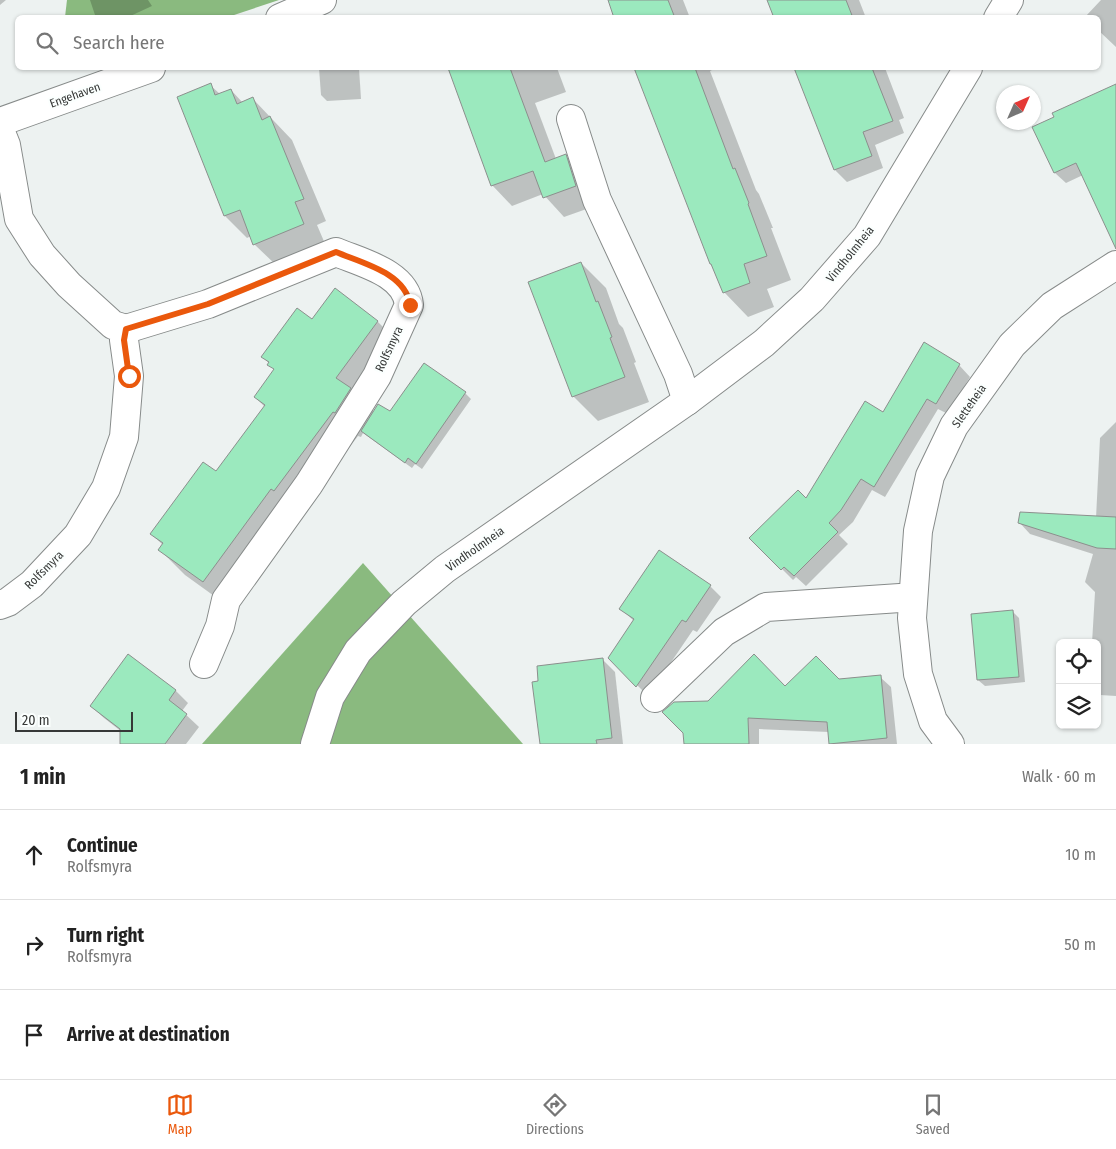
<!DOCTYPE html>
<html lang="en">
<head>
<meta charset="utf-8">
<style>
	:root { --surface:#fff; --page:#f2f2f2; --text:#222; --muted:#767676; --line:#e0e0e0; --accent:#ea580c }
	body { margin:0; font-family:"Fira Sans Condensed",sans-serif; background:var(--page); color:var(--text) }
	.controls { position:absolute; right:15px; bottom:15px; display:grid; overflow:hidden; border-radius:8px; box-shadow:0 1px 4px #0004 }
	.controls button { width:45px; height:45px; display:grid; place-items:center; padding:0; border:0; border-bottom:1px solid var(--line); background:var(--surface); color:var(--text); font:25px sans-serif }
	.compass { position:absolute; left:996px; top:85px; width:45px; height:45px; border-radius:50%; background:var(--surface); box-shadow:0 1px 4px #0004; rotate:45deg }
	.scale { position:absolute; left:15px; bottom:12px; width:118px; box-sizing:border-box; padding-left:5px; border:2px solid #363837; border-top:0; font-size:14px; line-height:18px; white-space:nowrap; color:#363837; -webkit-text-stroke:4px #fbfffe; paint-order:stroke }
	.stop { position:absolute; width:15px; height:15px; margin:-11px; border:4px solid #ea580c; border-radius:50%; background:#fff }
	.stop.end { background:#ea580c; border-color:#fff; box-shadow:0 1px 5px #0008 }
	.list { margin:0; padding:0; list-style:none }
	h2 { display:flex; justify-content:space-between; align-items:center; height:65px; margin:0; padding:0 20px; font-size:21px }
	h2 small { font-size:16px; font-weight:400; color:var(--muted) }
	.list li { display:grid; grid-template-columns:32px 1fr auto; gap:15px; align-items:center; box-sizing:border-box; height:90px; padding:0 20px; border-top:1px solid var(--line) }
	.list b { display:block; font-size:19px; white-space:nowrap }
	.list p { margin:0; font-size:16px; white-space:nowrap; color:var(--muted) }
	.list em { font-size:16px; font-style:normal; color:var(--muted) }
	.icon { flex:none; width:28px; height:28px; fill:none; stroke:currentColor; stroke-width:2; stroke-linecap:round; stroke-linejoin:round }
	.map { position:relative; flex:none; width:1116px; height:744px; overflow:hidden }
	.search { position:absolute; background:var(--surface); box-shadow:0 1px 4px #0004; left:15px; right:15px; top:15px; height:55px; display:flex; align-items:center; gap:12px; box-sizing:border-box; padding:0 18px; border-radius:8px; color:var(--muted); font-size:19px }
	.sheet { height:335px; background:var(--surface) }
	nav { display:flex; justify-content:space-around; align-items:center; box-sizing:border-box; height:70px; border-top:1px solid var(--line); background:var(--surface); font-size:14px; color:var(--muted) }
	nav a { display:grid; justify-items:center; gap:2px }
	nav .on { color:var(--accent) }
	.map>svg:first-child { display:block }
	.forest { fill:#8aba7f }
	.shadow { fill:#0003 }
	.building { fill:#9be9be; stroke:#8c8f8d }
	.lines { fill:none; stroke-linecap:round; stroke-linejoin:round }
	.minor-casing { stroke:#878b8a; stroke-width:30 }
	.tertiary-casing { stroke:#878b8a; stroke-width:30 }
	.minor { stroke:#fff; stroke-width:28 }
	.tertiary { stroke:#fff; stroke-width:28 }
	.route { stroke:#ea580c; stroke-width:6 }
	.labels { text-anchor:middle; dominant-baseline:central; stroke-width:4.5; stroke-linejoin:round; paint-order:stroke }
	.street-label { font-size:12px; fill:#363837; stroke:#fbfffe }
</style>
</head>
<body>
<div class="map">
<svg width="1116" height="744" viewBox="0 0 1116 744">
	<rect width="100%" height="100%" fill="#edf2f1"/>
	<g class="forest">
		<polygon points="67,0 279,0 228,17 65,17"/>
		<polygon points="363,563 523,744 202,744"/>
	</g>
	<g class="shadow">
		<polygon points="0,0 6,0 0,5"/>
		<polygon points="90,0 148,0 152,6 126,18 96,18"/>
		<polygon points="609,0 683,0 690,18 616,18"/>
		<polygon points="769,0 859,0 866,18 776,18"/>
		<polygon points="1101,0 1116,0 1116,47 1098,30 1098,18 1085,17"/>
		<polygon points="319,68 359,68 361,99 327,101 321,95"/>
		<polygon points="463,68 557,68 566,92 535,103 556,159 565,155 586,176 595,206 564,217 543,194 512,206 492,185 451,72"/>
		<polygon points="635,68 711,68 712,70 710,71 756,190 759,194 773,228 771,228 791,280 767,289 774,307 748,317 724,292 711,264"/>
		<polygon points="795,68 885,68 904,118 899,120 904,133 875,145 883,168 847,182 835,170"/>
		<polygon points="210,85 220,94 231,90 243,103 253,99 292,140 326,221 317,225 326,246 277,266 254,244 251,236 247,238 225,216"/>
		<polygon points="1116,99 1116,229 1083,175 1066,183 1055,173"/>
		<polygon points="581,263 606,288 619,324 623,328 636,362 634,363 649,402 598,421 573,396"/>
		<polygon points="335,290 378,322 403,347 362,400 374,412 391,413 465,393 471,399 422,469 415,464 412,468 363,433 361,437 358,436 228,606 185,575 160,550 163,545 151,534 217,473 265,407 255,397 275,370 263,357 312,321"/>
		<polygon points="959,365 970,377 948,414 938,409 885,497 872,490 853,522 839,535 848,544 806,586 796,577 793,580 751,538 806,500 883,413"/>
		<polygon points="1116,422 1116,696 1100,695 1097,693 1097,643 1092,643 1095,592 1085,582 1093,554 1030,534 1019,522 1096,518 1100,438"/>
		<polygon points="710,586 721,597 697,632 693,630 648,696 610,658 634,621 621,609"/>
		<polygon points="1012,611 1019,618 1025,682 985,686 978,680"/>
		<polygon points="602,659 615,672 623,744 541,744"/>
		<polygon points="880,677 891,687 897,744 830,744 829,732 759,729 759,744 685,744 709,702 785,688"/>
		<polygon points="175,690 188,703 182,711 199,727 186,744 122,744 122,732 104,718 91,706"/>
	</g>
	<g class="building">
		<polygon points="608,0 668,0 675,18 614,18"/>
		<polygon points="767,0 846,0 853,18 774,18"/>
		<polygon points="448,68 510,68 545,162 566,154 576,186 543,198 533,171 491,186"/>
		<polygon points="634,68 695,68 733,169 735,168 749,203 748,204 767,256 744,264 750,283 723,293 711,264 710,264"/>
		<polygon points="794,68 872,68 893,121 863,132 872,156 834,170"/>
		<polygon points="211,83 215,95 231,89 237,104 253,97 262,120 270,116 304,199 295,202 304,224 253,245 240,210 224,216 177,97"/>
		<polygon points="1116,84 1116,249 1076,163 1054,173 1032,127 1054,117 1052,113"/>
		<polygon points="581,262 596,302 598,301 612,337 610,338 625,377 572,397 528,282"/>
		<polygon points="335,288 378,321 336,378 351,388 335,413 333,412 274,491 271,489 203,582 158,550 163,543 150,534 203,462 216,471 265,405 254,397 274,369 267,365 269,362 261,357 297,308 312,319"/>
		<polygon points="924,342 960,364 936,404 927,399 874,487 861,479 841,510 829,523 838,532 794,576 784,567 781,570 749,538 798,490 806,498 865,401 883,412"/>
		<polygon points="424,363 466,392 416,464 408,458 405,463 361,431 378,404 390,411"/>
		<polygon points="1020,512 1116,517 1116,549 1097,548 1018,523"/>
		<polygon points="659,550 711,585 686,622 682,620 636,687 608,658 634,619 619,609"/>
		<polygon points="1013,610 1019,677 977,680 971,614"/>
		<polygon points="128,654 176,690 169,700 187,714 165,744 120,744 120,729 90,706"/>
		<polygon points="754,654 785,686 816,656 839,679 881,675 887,738 829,744 827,722 748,718 749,744 684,744 683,733 662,712 674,702 708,701"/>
		<polygon points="603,658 612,738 596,740 597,744 540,744 532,682 538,681 537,666"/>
	</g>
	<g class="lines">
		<defs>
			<g id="minor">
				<polyline points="998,18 1009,0"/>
				<polyline points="571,119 597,200 678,374 687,401"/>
				<polyline points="0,130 6,145 19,219 42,255 69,285 113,325 126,329 124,340 129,376 124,437 106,488 78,535 32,584 8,602 0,605"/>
				<path d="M126 329 208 304 336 252C362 263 406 273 409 305L377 376 309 484 226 600 220 626 204 664"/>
				<polyline points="655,698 724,632 766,607 900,598 913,600"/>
				<polyline points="315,744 330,697 358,651 404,603 445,569 687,401 764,343 812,299 867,236 968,68"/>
				<polyline points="950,744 933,721 918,674 912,618 918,531 930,476 954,426 1012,345 1052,306 1116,265"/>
			</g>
			<g id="tertiary">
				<polyline points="280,18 322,0"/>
				<polyline points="0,122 151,68"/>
			</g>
		</defs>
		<use href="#minor" class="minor-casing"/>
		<use href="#tertiary" class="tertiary-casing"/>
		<use href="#minor" class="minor"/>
		<use href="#tertiary" class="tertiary"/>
	</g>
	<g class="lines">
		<path class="route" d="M129 376 124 340 126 329 208 304 336 252C362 263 406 273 410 305"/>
	</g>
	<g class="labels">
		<g class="street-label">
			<text transform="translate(75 95) rotate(-20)">Engehaven</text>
			<text transform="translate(850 254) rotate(-51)">Vindholmheia</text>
			<text transform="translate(389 349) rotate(-65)">Rolfsmyra</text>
			<text transform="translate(969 406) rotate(-55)">Sletteheia</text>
			<text transform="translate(475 549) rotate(-35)">Vindholmheia</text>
			<text transform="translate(44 570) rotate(-45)">Rolfsmyra</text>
		</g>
	</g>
</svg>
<div class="controls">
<button><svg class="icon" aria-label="locate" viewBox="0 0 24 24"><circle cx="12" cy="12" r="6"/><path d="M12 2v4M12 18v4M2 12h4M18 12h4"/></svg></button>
<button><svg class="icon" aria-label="layers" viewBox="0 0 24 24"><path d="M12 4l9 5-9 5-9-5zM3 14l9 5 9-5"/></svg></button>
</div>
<svg class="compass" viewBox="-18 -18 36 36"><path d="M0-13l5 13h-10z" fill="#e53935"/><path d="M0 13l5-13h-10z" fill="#767676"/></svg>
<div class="scale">20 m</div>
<div class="stop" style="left:129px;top:376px"></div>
<div class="stop end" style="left:410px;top:305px"></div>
<div class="search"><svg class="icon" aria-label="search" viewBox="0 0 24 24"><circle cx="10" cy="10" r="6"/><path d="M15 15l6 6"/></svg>Search here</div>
</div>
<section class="sheet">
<h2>1 min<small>Walk · 60 m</small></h2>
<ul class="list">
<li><svg class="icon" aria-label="ahead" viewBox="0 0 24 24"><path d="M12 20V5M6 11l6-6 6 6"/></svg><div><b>Continue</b><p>Rolfsmyra</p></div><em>10 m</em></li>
<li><svg class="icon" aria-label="right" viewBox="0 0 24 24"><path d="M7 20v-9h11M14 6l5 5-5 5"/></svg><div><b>Turn right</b><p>Rolfsmyra</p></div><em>50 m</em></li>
<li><svg class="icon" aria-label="arrive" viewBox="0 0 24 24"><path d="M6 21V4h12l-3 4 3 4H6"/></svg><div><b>Arrive at destination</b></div></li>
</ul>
</section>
<nav>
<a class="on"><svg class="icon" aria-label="map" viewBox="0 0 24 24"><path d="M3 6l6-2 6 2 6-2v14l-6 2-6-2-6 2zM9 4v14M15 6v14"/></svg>Map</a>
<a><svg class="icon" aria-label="directions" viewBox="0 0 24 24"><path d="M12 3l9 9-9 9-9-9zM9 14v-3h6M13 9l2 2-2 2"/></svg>Directions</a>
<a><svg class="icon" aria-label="saved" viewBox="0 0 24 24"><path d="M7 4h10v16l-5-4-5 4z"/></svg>Saved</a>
</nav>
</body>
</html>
